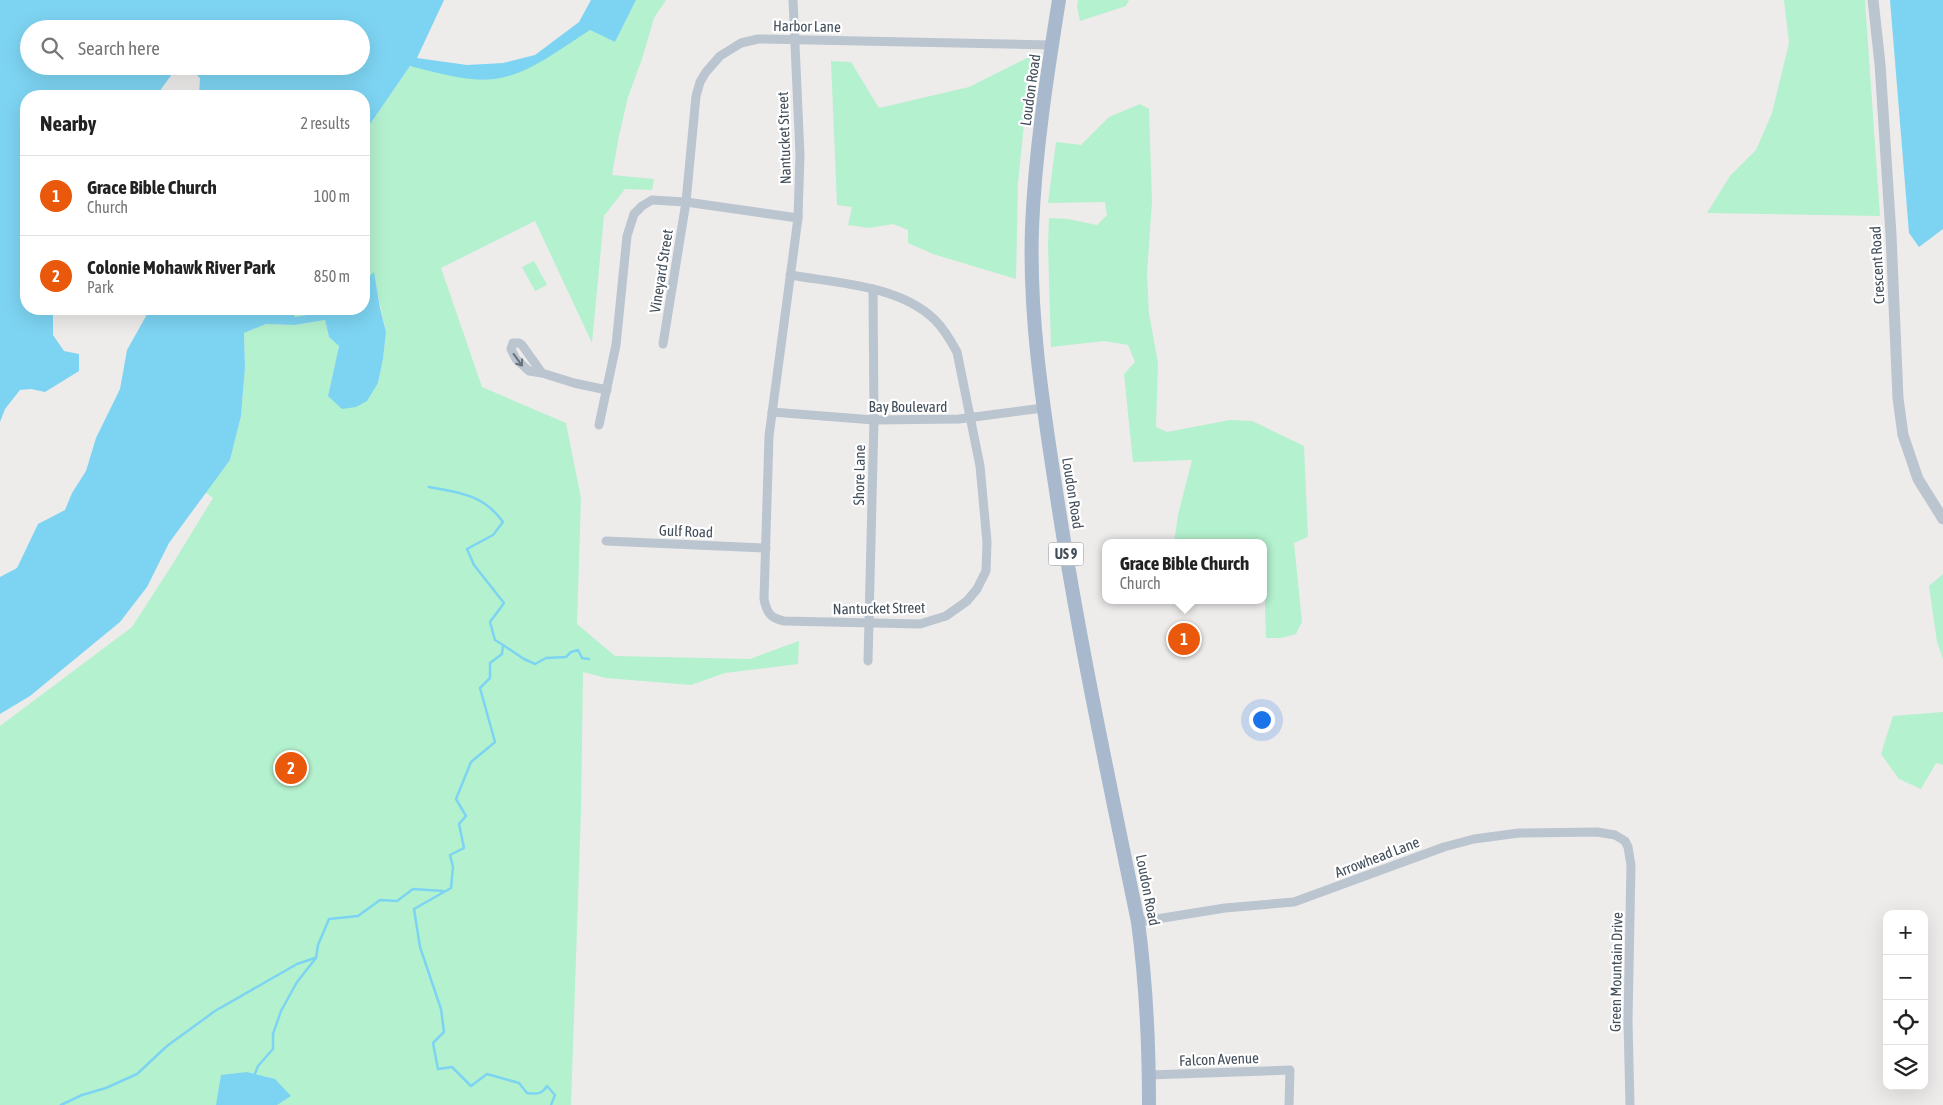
<!DOCTYPE html>
<html lang="en">
<head>
<meta charset="utf-8">
<style>
	:root { --surface:#fff; --page:#f6f6f6; --text:#222; --muted:#767676; --line:#e0e0e0; --accent:#ea580c }
	body { margin:0; font-family:"Asap Condensed",sans-serif; background:var(--page); color:var(--text) }
	.controls { position:absolute; right:15px; bottom:15px; display:grid; overflow:hidden; border-radius:10px; box-shadow:0 5px 20px #0002 }
	.controls button { width:45px; height:45px; display:grid; place-items:center; padding:0; border:0; border-bottom:1px solid var(--line); background:var(--surface); color:var(--text); font:25px sans-serif }
	.you { position:absolute; left:1261px; top:719px; width:18px; height:18px; margin:-12px; border:4px solid #fff; border-radius:50%; background:#1a73e8; box-shadow:0 0 0 8px #1a73e833 }
	.badge { display:grid; place-items:center; width:32px; height:32px; border-radius:50%; background:var(--accent); color:#fff; font-size:16px; font-weight:700 }
	.pin { position:absolute; translate:-50% -50%; border:2px solid #fff; box-shadow:0 1px 5px #0006 }
	.popup { position:absolute; left:1102px; top:539px; width:165px; height:65px; box-sizing:border-box; display:grid; place-content:center; border-radius:10px; background:var(--surface); filter:drop-shadow(0 1px 4px #0005); font-size:16px; white-space:nowrap; color:var(--muted) }
	.popup b { font-size:19px; color:var(--text) }
	.popup::after { content:''; position:absolute; left:50%; top:100%; margin-left:-10px; border:10px solid transparent; border-top-color:var(--surface) }
	.list { margin:0; padding:0; list-style:none }
	h2 { display:flex; justify-content:space-between; align-items:center; height:65px; margin:0; padding:0 20px; font-size:21px }
	h2 small { font-size:16px; font-weight:400; color:var(--muted) }
	.list li { display:grid; grid-template-columns:32px 1fr auto; gap:15px; align-items:center; box-sizing:border-box; height:80px; padding:0 20px; border-top:1px solid var(--line) }
	.list b { display:block; font-size:19px; white-space:nowrap }
	.list p { margin:0; font-size:16px; white-space:nowrap; color:var(--muted) }
	.list em { font-size:16px; font-style:normal; color:var(--muted) }
	.icon { flex:none; width:28px; height:28px; fill:none; stroke:currentColor; stroke-width:2; stroke-linecap:round; stroke-linejoin:round }
	.map { position:relative; flex:none; width:1943px; height:1105px; overflow:hidden }
	.search { position:absolute; background:var(--surface); box-shadow:0 5px 20px #0002; left:20px; top:20px; width:350px; height:55px; display:flex; align-items:center; gap:12px; box-sizing:border-box; padding:0 18px; border-radius:28px; color:var(--muted); font-size:19px }
	.panel { position:absolute; background:var(--surface); box-shadow:0 5px 20px #0002; left:20px; top:90px; width:350px; height:225px; border-radius:20px }
	.map>svg:first-child { display:block }
	.green { fill:#b4f1ce }
	.water { fill:#7dd4f2 }
	.lines { fill:none; stroke-linecap:round; stroke-linejoin:round }
	.stream { stroke:#7dd4f2; stroke-width:2.5 }
	.minor { stroke:#bac5cf; stroke-width:9 }
	.tertiary { stroke:#bac5cf; stroke-width:11 }
	.primary { stroke:#a8b9cd; stroke-width:14 }
	.oneway { stroke:#66727d }
	.labels { text-anchor:middle; dominant-baseline:central; stroke-width:4.5; stroke-linejoin:round; paint-order:stroke }
	.shield { fill:#fff; stroke:#7b838c; stroke-width:1 }
	.shield-label { font-size:14px; font-weight:bold; fill:#424e5a }
	.street-label { font-size:15px; fill:#424e5a; stroke:#fff }
</style>
</head>
<body>
<div class="map">
<svg width="1943" height="1105" viewBox="0 0 1943 1105">
	<rect width="100%" height="100%" fill="#eeebeb"/>
	<g class="green">
		<polygon points="636,0 666,0 654,18 642,59 628,97 619,136 612,175 654,179 652,190 625,189 604,216 592,343 535,221 441,268 482,387 566,423 581,498 577,624 615,656 750,659 799,641 798,664 725,673 691,685 606,678 583,672 581,811 571,1105 0,1105 0,726 132,627 172,565 213,498 205,492 230,460 241,416 245,367 244,333 266,324 295,325 325,320 329,337 339,346 328,396 378,383 383,359 386,332 373,273 364,280 364,133 410,66 485,80 590,30 615,42"/>
		<polygon points="1078,0 1129,0 1126,6 1080,21 1077,6"/>
		<polygon points="1784,0 1865,0 1880,216 1707,213 1730,176 1756,150 1772,113 1789,43"/>
		<polygon points="1031,56 1018,183 1016,279 933,254 908,243 908,230 893,224 869,228 848,225 852,207 837,205 831,61 851,62 879,108 969,87"/>
		<polygon points="1140,104 1149,109 1152,201 1147,274 1149,314 1158,363 1156,427 1167,432 1230,420 1252,421 1304,446 1308,537 1294,543 1302,622 1296,634 1281,638 1266,638 1263,543 1174,543 1178,515 1192,460 1133,462 1124,374 1135,362 1128,345 1104,341 1051,347 1048,245 1049,218 1068,219 1097,225 1107,215 1105,202 1048,203 1056,142 1081,145 1109,117"/>
		<polygon points="534,261 547,285 535,291 522,267"/>
		<polygon points="291,309 327,309 313,314 295,317"/>
		<polygon points="1943,574 1943,659 1937,642 1929,586"/>
		<polygon points="1943,712 1943,765 1936,763 1921,789 1899,779 1881,754 1893,716"/>
	</g>
	<g class="water">
		<path d="M0 0H444L417 58 467 65 503 63 535 55 579 22 591 0H636L615 42 590 30C563 47 536 69 505 77 475 85 439 73 410 66L364 133V96H199L200 78 187 66H361V29H29V66H178L156 96H26V309H53V335L64 351 79 354V371L45 392 31 389 20 390 5 409 0 422Z"/>
		<polygon points="1890,0 1943,0 1943,229 1919,247 1909,233"/>
		<polygon points="374,272 380,308 386,332 383,359 378,383 367,401 356,407 342,409 328,396 339,346 329,337 325,320 295,325 266,324 244,333 245,367 241,416 230,460 169,543 147,587 120,622 30,696 0,714 0,577 17,568 38,524 65,510 72,493 86,471 96,438 120,389 127,350 150,309 291,309 295,317 313,314 327,309 364,309 364,280"/>
		<polygon points="247,1072 275,1079 291,1096 277,1105 216,1105 221,1075"/>
	</g>
	<g class="lines">
		<g class="stream">
			<path d="M429 487C459 492 484 495 503 522L493 535 467 549 474 565 504 603 490 622 495 640 503 645 502 654 490 663V678L480 688 495 742 471 762 456 799 466 816 459 824 464 848 450 855 453 867 451 888 414 909 420 947 441 1009 444 1032 433 1043 438 1069 452 1067 471 1086 487 1074 519 1083 527 1093C537 1094 541 1095 547 1086L555 1095 551 1105"/>
			<polyline points="503,645 524,659 535,664 546,658 566,657 571,652 578,650 582,658 589,659"/>
			<polyline points="254,1076 258,1066 273,1049 273,1034 281,1011 297,982 316,958 318,945 329,919 358,916 380,900 397,901 413,889 443,891"/>
			<polyline points="61,1105 82,1095 106,1088 137,1074 167,1046 215,1011 297,964 315,958"/>
		</g>
		<g class="minor">
			<path d="M790 275C836 283 900 285 935 320 944 329 951 341 957 352L980 466 987 542 986 571 977 589 967 601 946 616 920 624 784 621C770 618 767 613 764 599L769 436 798 218 800 155 793 0"/>
			<polyline points="663,344 686,202 696,96 700,82 706,72 720,56 741,43 758,39 1052,45"/>
			<polyline points="542,373 522,345 519,343 513,343 511,349 516,359 529,371 542,373 574,383 607,390"/>
			<polyline points="772,412 874,420 959,419 1043,408"/>
			<polyline points="599,425 616,345 627,236 634,214 642,206 652,200 686,202 798,218"/>
			<polyline points="606,541 766,548"/>
			<polyline points="868,661 874,420 873,289"/>
			<polyline points="1138,922 1225,908 1294,902 1444,847 1474,839 1519,833 1597,832 1615,835 1625,841 1628,847 1631,865 1628,1021 1630,1105"/>
			<polyline points="1149,1075 1290,1070 1289,1105"/>
		</g>
		<polyline class="tertiary" points="1873,0 1880,64 1891,235 1898,398 1903,435 1918,479 1943,519"/>
		<path class="primary" d="M1059 0C1047 75 1035 152 1032 228 1029 313 1042 400 1055 484 1077 631 1108 776 1138 922 1146 982 1149 1044 1149 1105"/>
	</g>
	<defs><path id="oneway-shaft" d="M-6 0H5M1.5-3L5.5 0L1.5 3" fill="none" stroke-width="1.6" stroke-linecap="round" stroke-linejoin="round" transform="scale(1.25)"/></defs>
	<use class="oneway" href="#oneway-shaft" transform="translate(518 360) rotate(54)"/>
	<g class="labels">
		<rect class="shield" x="1048.5" y="542.5" width="35" height="23" rx="4"/>
		<g class="shield-label">
			<text x="1066" y="554">US 9</text>
		</g>
		<g class="street-label">
			<text transform="translate(807 26) rotate(1)">Harbor Lane</text>
			<text transform="translate(1030 90) rotate(-82)">Loudon Road</text>
			<text transform="translate(784 138) rotate(-92)">Nantucket Street</text>
			<text transform="translate(1877 265) rotate(-93)">Crescent Road</text>
			<text transform="translate(661 271) rotate(-81)">Vineyard Street</text>
			<text x="908" y="406">Bay Boulevard</text>
			<text transform="translate(859 475) rotate(-89)">Shore Lane</text>
			<text transform="translate(1073 493) rotate(81)">Loudon Road</text>
			<text transform="translate(686 531) rotate(2)">Gulf Road</text>
			<text transform="translate(879 608) rotate(-1)">Nantucket Street</text>
			<text transform="translate(1377 857) rotate(-21)">Arrowhead Lane</text>
			<text transform="translate(1148 890) rotate(79)">Loudon Road</text>
			<text transform="translate(1616 972) rotate(-89)">Green Mountain Drive</text>
			<text transform="translate(1219 1059) rotate(-2)">Falcon Avenue</text>
		</g>
	</g>
</svg>
<div class="controls">
<button>+</button>
<button>−</button>
<button><svg class="icon" aria-label="locate" viewBox="0 0 24 24"><circle cx="12" cy="12" r="6"/><path d="M12 2v4M12 18v4M2 12h4M18 12h4"/></svg></button>
<button><svg class="icon" aria-label="layers" viewBox="0 0 24 24"><path d="M12 4l9 5-9 5-9-5zM3 14l9 5 9-5"/></svg></button>
</div>
<div class="you"></div>
<div class="pin badge" style="left:1184px;top:639px">1</div>
<div class="popup"><b>Grace Bible Church</b>Church</div>
<div class="pin badge" style="left:291px;top:768px">2</div>
<div class="search"><svg class="icon" aria-label="search" viewBox="0 0 24 24"><circle cx="10" cy="10" r="6"/><path d="M15 15l6 6"/></svg>Search here</div>
<section class="panel">
<h2>Nearby<small>2 results</small></h2>
<ul class="list">
<li><span class="badge">1</span><div><b>Grace Bible Church</b><p>Church</p></div><em>100 m</em></li>
<li><span class="badge">2</span><div><b>Colonie Mohawk River Park</b><p>Park</p></div><em>850 m</em></li>
</ul>
</section>
</div>
</body>
</html>
